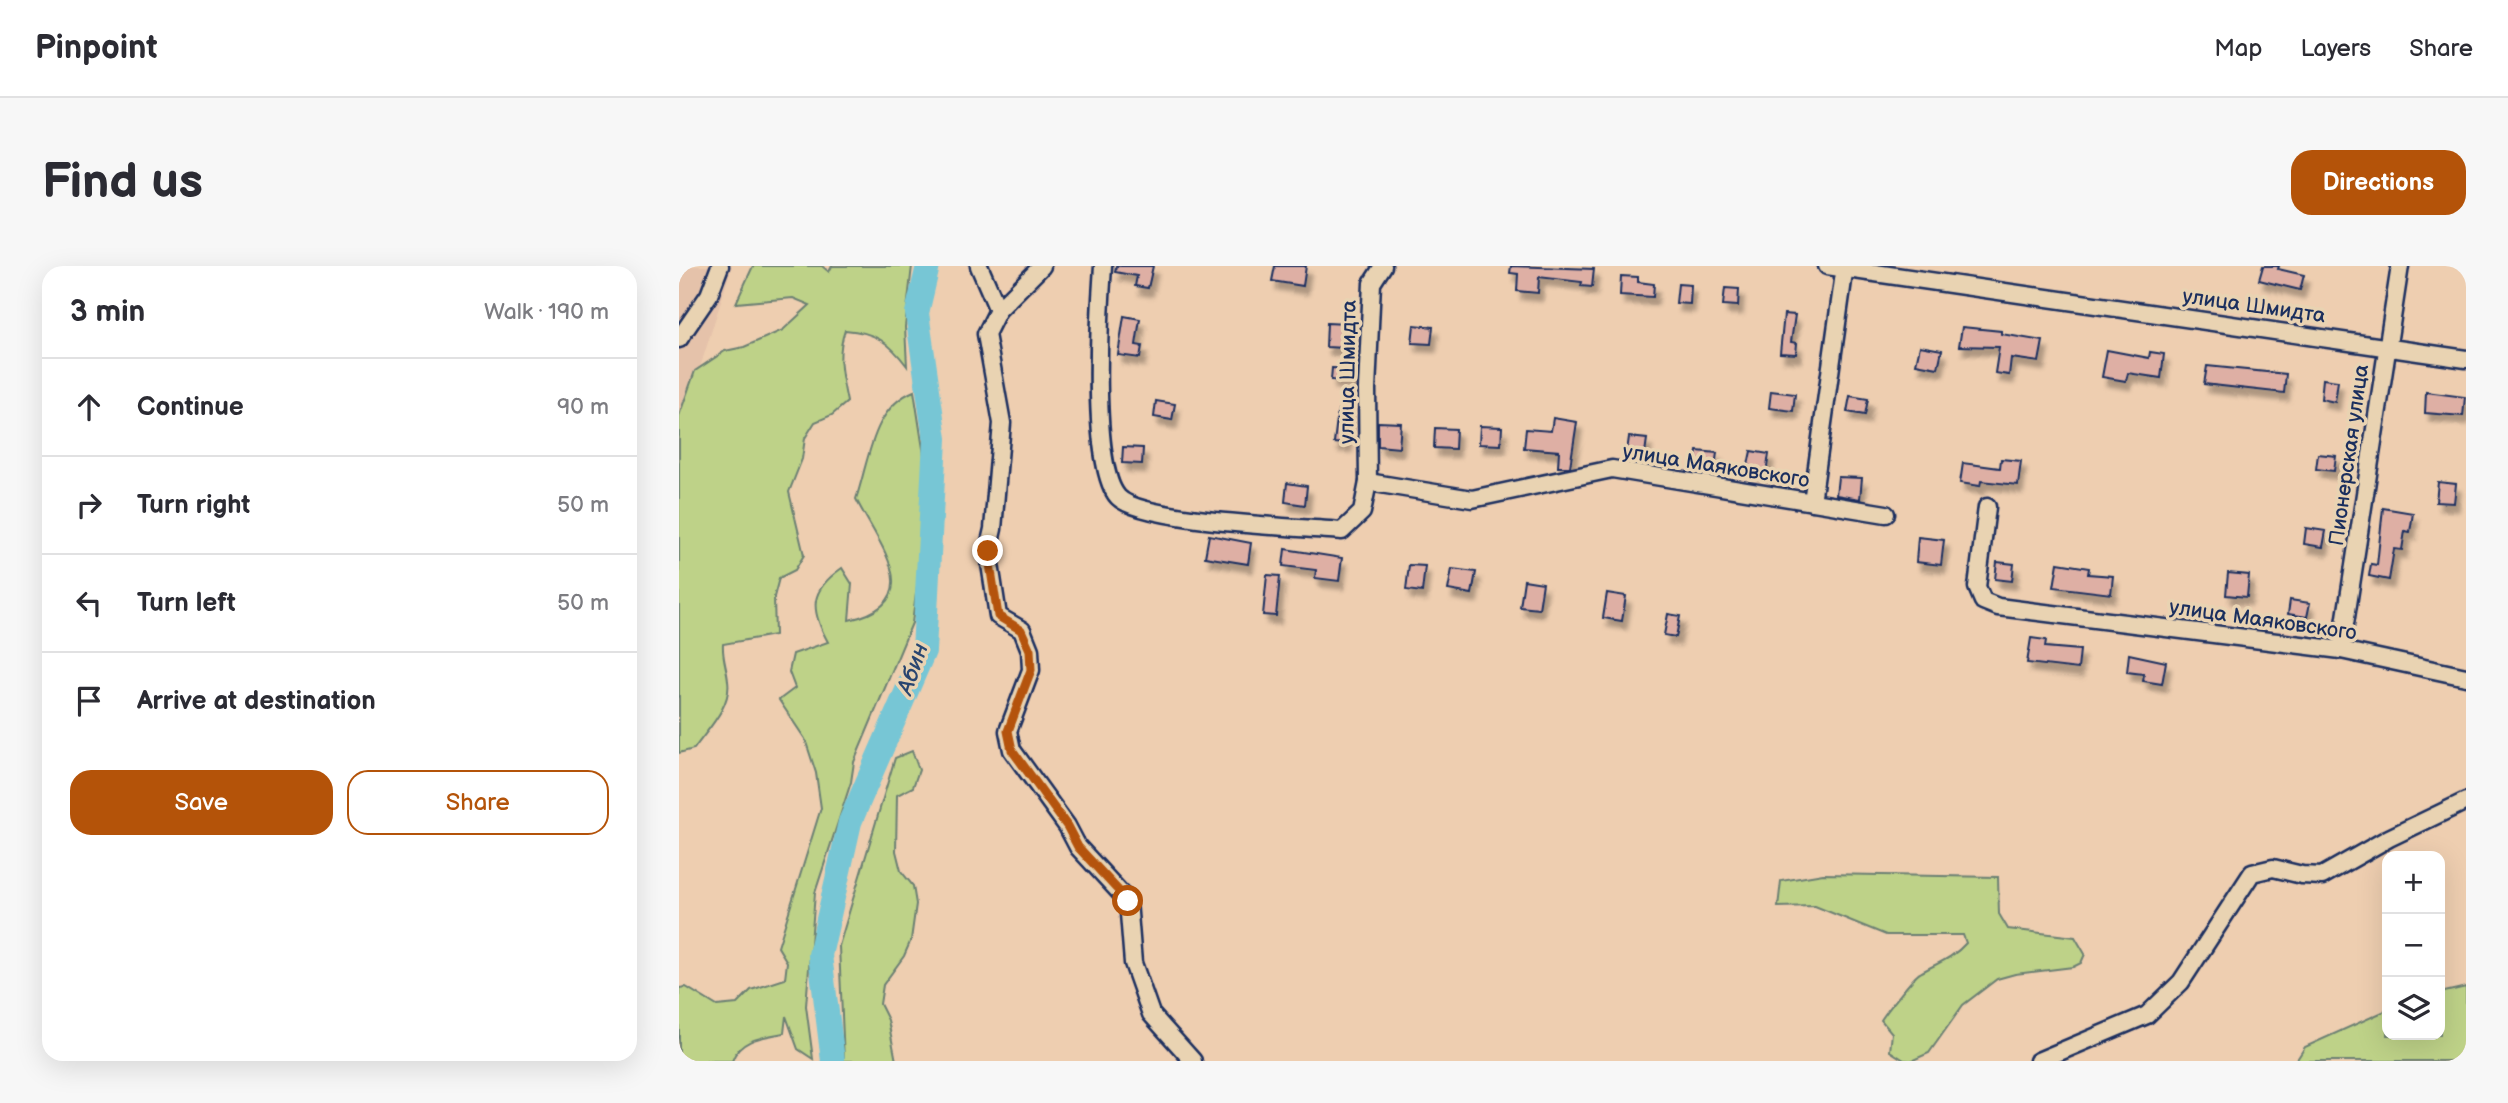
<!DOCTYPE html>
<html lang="en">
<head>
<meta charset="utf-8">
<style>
	:root { --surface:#fff; --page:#f7f7f7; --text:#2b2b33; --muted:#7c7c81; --line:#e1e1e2; --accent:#b45309 }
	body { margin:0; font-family:"Balsamiq Sans",sans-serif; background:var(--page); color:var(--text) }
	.controls { position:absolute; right:21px; bottom:21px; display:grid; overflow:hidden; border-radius:14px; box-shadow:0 7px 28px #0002 }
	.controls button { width:63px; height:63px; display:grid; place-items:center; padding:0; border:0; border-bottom:2px solid var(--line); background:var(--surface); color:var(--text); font:35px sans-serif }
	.stop { position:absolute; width:21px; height:21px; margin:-16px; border:5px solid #b45309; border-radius:50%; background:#fff }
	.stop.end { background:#b45309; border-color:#fff; box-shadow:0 2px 7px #0008 }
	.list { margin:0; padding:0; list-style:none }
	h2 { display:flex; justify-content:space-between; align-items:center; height:91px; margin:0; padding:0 28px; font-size:30px }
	h2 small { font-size:23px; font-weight:400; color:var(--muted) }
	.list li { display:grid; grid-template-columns:46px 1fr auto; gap:21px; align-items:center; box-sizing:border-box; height:98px; padding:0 28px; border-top:2px solid var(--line) }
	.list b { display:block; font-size:26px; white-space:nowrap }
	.list em { font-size:23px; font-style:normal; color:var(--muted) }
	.actions { display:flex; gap:14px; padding:21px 28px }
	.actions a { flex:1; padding:16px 0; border:2px solid var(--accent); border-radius:21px; text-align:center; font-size:24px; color:var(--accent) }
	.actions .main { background:var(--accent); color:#fff }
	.icon { flex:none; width:38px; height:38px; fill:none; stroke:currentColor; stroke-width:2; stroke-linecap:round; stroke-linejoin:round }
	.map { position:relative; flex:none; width:1787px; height:795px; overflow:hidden; border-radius:21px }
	header { display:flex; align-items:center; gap:42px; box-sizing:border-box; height:98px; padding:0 35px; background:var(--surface); border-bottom:2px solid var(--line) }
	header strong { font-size:33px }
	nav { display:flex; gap:38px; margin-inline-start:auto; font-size:24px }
	.intro { display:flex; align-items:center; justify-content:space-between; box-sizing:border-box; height:168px; padding:0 42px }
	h1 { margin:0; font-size:49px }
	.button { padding:18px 32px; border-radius:21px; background:var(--accent); color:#fff; font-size:24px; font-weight:700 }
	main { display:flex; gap:42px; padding:0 42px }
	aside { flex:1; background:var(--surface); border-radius:21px; box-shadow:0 7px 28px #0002 }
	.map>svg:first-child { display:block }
	.built { fill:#e5c2aa }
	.green { fill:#bed288; stroke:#6c8073; stroke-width:2 }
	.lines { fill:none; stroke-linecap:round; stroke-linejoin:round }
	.river { stroke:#77c6d5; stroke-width:24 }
	.building { fill:#deafa4; stroke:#1b2f5e; stroke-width:2; filter:url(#shadow) }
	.minor-casing { stroke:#1b2f5e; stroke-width:21 }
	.minor { stroke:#e9d3b2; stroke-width:16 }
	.route { stroke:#b45309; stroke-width:9 }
	.labels { text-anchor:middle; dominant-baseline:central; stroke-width:7; stroke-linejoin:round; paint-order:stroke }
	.street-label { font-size:21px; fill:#1b2f5e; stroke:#e9d3b2 }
	.water-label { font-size:23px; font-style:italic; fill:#294670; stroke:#e9d3b2 }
</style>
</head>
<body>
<header>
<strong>Pinpoint</strong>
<nav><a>Map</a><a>Layers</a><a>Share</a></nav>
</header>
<div class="intro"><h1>Find us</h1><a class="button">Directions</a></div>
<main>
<aside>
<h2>3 min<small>Walk · 190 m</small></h2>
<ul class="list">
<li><svg class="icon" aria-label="ahead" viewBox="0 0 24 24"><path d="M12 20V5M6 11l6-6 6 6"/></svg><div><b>Continue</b></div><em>90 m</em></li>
<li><svg class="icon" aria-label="right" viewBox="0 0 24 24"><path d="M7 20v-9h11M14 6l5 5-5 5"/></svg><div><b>Turn right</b></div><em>50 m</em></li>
<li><svg class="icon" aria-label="left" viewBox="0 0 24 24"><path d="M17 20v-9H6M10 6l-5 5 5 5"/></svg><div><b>Turn left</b></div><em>50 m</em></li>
<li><svg class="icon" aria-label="arrive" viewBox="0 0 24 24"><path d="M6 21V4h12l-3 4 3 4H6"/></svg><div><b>Arrive at destination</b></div></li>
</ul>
<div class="actions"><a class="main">Save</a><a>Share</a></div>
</aside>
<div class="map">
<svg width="1787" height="795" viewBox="0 0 1787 795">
	<defs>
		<filter id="shadow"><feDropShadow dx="4.5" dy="8" stdDeviation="2" flood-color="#0004"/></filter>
	</defs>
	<rect width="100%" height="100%" fill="#eeceb0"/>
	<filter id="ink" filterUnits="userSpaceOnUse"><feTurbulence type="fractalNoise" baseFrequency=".0143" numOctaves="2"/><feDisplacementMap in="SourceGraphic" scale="14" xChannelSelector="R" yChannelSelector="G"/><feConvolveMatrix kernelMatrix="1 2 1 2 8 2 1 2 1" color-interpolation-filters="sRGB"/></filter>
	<g filter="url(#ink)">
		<polygon class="built" points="0,0 53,0 0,168"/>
		<g class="green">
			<path d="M74 0H143L150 6 153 0H233L226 61 228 100C210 76 196 66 166 64 157 90 163 110 168 136L153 149 136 156 126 172 123 193 110 226 125 289 116 304 100 312 95 331 96 369 44 378C43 392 48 402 49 415 53 440 28 464 15 483L0 487V150L16 105 46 85 65 81 104 64 131 39 114 32 57 37Z"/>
			<path d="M235 125 247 202 241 298 233 357 175 496 172 516 136 627 127 740 134 793 119 783 107 750 105 767C85 771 60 773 53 795H0V722L7 721 38 740 58 738 72 724 106 713 108 696 99 681 142 542 137 507 126 473 100 434 116 422 110 406 114 388 149 376C131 343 130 325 163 302L173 318 170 354C251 336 200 279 177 233 190 195 193 142 235 125Z"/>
			<polygon points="233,485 240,504 234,521 218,529 217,585 222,605 234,620 237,638 232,674 225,690 204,719 201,738 209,754 217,795 165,795 160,680 216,492"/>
			<path d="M1144 608 1319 611 1320 648 1329 663 1396 671 1406 688 1402 697 1394 701 1336 708 1318 713 1284 739 1250 787 1232 795 1225 794 1211 785 1213 767 1202 754C1207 746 1235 710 1241 707 1258 697 1273 693 1287 677L1284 669H1207L1136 640 1099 641 1102 615Z"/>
			<polygon points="1787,721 1787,795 1617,795 1626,781 1708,744 1708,769 1761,769 1761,727"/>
		</g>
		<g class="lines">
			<polyline class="river" points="154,795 141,689 171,556 245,385 256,173 238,47 249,0"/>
		</g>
		<g class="building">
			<polygon points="437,0 474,0 469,22 456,20 458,10 436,6"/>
			<polygon points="596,0 627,0 624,20 593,15"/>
			<polygon points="832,0 915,3 913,21 902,20 903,16 860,11 859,27 838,25 839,8 831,7"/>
			<polygon points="1584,0 1600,0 1599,3 1625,9 1621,24 1580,14"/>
			<polygon points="942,10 959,11 959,16 975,18 974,31 941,29"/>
			<polygon points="999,18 1012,19 1011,38 997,37"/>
			<polygon points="1046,22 1060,23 1059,40 1044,39"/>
			<polygon points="1105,48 1116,49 1112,76 1118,77 1117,88 1101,87"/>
			<polygon points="445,50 461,53 457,79 463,80 461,92 439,89"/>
			<polygon points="648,57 667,58 666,82 647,81"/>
			<polygon points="735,59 754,61 752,78 733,77"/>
			<polygon points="1283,61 1322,65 1322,68 1364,75 1360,96 1332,92 1330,109 1316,107 1320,81 1280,80"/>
			<polygon points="1241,80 1263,84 1259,102 1237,98"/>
			<polygon points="1428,84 1470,92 1471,86 1485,88 1482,112 1449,107 1447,115 1423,111"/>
			<polygon points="1528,100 1607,108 1605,127 1525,118"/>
			<polygon points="653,102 674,103 674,115 652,114"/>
			<polygon points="1644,113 1659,115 1656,136 1642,133"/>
			<polygon points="1092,125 1116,128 1114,145 1090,142"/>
			<polygon points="1747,126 1786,131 1784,150 1746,147"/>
			<polygon points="1171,130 1189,133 1186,149 1168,146"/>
			<polygon points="477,135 496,138 493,154 475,151"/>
			<polygon points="659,144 671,145 668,178 655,177"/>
			<polygon points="874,152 898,156 891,201 879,201 880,185 845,182 847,163 872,165"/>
			<polygon points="699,156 722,157 720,182 699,180"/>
			<polygon points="801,160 823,161 822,179 800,178"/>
			<polygon points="756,162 777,163 776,183 755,182"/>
			<polygon points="950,171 968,173 966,187 948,185"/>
			<polygon points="444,181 464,182 463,198 443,197"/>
			<polygon points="1018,185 1038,187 1036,201 1016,199"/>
			<polygon points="1072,185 1090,188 1087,207 1068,204"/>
			<polygon points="1639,188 1657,190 1655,205 1637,203"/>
			<polygon points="1322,193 1342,195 1339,219 1302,215 1301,220 1281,217 1284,197 1321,202"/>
			<polygon points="1159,211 1183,212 1181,233 1157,229"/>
			<polygon points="1759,216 1777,218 1775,237 1757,236"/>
			<polygon points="608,217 628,220 626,239 606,236"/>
			<polygon points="1704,242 1734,247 1731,266 1726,265 1723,284 1715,283 1710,314 1690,310 1692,298 1698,299"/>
			<polygon points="1627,262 1647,265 1644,281 1625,278"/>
			<polygon points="530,269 572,277 569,298 526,291"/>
			<polygon points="1239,271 1265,274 1262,299 1237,296"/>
			<polygon points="606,283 663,292 660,315 636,312 637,304 604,300"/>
			<polygon points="1318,296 1335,298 1333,315 1316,313"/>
			<polygon points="1379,297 1410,302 1409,308 1434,310 1432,328 1375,321"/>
			<polygon points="730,299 746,300 743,326 727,324"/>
			<polygon points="773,303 797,306 793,328 769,324"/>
			<polygon points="1549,307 1570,309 1568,331 1547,329"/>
			<polygon points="588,309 601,310 597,350 584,349"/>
			<polygon points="845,314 864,317 860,343 841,341"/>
			<polygon points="928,327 947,330 943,355 924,352"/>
			<polygon points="1611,334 1631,337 1628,351 1609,348"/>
			<polygon points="989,348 1001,350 997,371 985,369"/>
			<polygon points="1352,372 1367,374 1366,381 1401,384 1399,403 1348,397"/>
			<polygon points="1450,388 1487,396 1483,418 1464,415 1465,408 1448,406"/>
		</g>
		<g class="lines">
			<defs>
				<g id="minor">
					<polyline points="300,0 319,44"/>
					<polyline points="363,0 319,44 307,68 323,157 314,263 309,285 319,350 343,364 351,384 352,404 329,465 333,484 388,560 399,581 449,635 454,697 472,748 514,795"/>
					<path d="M424 0C421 43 411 200 439 231 462 256 623 261 663 265L683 246 689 216 688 123 693 17 704 0"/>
					<polyline points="1148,0 1787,93"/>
					<polyline points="0,73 30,29 41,0"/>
					<polyline points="689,216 793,233 933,203 1207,248"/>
					<polyline points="1133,236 1166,0"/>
					<polyline points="1308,241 1298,321 1304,335 1319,341 1662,384 1787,411"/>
					<polyline points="1662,384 1721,0"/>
					<polyline points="1359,795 1468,749 1502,716 1573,607 1594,602 1623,609 1643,610 1710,572 1787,535"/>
				</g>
			</defs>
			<use href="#minor" class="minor-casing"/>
			<use href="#minor" class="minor"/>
		</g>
	</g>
	<g class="lines" filter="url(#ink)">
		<polyline class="route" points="309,285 319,350 342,364 351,384 352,404 329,465 333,484 388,560 399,581 449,635"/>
	</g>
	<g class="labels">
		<g class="street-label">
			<text transform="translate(1575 40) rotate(8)">улица Шмидта</text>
			<text transform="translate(669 106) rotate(-89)">улица Шмидта</text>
			<text transform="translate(1670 189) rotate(-82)">Пионерская улица</text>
			<text transform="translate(1037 200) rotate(9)">улица Маяковского</text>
			<text transform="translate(1584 354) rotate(8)">улица Маяковского</text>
		</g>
		<g class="water-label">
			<text transform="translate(234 403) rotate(-71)">Абин</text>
		</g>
	</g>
</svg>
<div class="controls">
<button>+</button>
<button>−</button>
<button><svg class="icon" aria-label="layers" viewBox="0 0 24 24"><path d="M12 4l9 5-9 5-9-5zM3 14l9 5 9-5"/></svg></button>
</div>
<div class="stop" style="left:449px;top:635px"></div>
<div class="stop end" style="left:309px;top:285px"></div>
</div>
</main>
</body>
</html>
